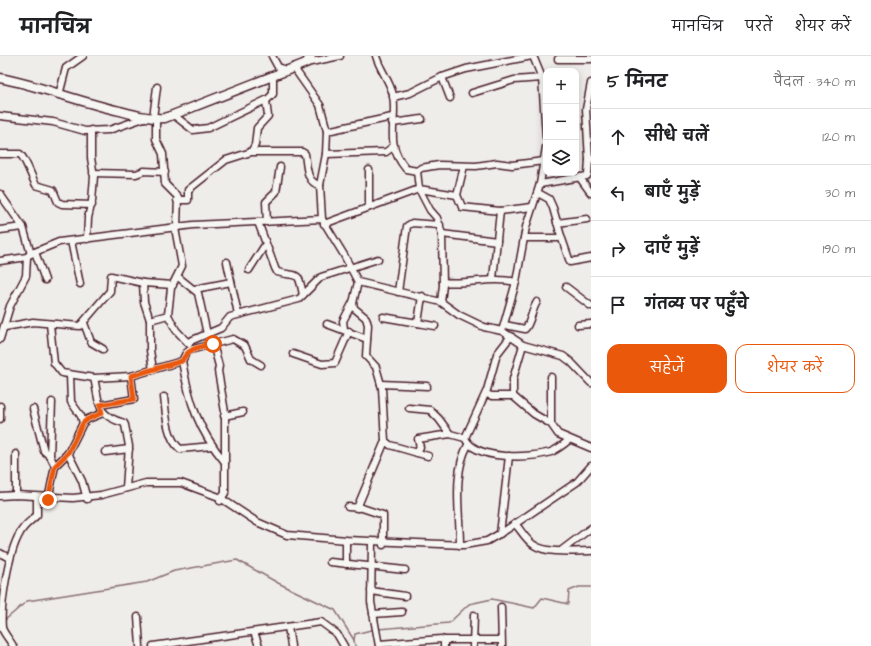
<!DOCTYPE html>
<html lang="hi">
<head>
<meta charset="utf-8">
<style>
	:root { --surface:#fff; --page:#f6f6f6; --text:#202124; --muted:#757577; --line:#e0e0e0; --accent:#ea580c }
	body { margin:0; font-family:"Architects Daughter","Playpen Sans Deva",sans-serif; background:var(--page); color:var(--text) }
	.controls { position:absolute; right:12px; top:12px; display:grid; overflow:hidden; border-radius:8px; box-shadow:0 2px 10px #0003 }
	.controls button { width:36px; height:36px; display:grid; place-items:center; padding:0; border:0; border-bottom:1px solid var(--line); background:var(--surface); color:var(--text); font:20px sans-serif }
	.stop { position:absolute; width:12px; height:12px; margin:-9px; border:3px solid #ea580c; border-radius:50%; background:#fff }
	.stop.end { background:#ea580c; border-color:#fff; box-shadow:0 1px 4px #0008 }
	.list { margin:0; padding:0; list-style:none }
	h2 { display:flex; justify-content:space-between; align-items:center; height:52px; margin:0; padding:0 16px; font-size:17px }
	h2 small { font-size:13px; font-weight:400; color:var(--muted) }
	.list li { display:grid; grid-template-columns:26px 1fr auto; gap:12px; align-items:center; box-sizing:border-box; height:56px; padding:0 16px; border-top:1px solid var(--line) }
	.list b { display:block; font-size:15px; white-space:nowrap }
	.list em { font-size:13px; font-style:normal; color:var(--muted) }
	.actions { display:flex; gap:8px; padding:12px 16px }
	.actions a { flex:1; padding:9px 0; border:1px solid var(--accent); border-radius:12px; text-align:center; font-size:14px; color:var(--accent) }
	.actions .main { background:var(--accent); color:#fff }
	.icon { flex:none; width:22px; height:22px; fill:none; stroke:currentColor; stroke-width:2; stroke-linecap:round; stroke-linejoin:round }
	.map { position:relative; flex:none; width:591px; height:590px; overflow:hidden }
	header { display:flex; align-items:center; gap:24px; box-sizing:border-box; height:56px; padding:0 20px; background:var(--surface); border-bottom:1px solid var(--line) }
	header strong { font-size:19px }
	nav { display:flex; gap:22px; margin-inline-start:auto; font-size:14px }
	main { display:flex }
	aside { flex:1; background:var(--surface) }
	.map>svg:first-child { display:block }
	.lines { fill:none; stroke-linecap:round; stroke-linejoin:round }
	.stream { stroke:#8a6f74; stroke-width:1.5 }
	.minor-casing { stroke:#4a1f2b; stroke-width:9 }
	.major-casing { stroke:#4a1f2b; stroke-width:11 }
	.minor { stroke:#f6f6f2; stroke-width:6 }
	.major { stroke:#f6f6f2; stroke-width:8 }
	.route { stroke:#ea580c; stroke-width:5 }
</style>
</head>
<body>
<header>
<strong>मानचित्र</strong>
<nav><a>मानचित्र</a><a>परतें</a><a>शेयर करें</a></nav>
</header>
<main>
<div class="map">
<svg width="591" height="590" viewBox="0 0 591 590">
	<rect width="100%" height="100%" fill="#efedea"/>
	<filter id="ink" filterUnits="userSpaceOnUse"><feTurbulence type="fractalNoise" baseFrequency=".025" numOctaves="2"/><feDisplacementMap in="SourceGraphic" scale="8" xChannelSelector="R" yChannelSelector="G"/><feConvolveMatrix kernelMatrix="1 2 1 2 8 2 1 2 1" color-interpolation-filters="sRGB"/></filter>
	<g filter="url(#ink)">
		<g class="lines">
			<g class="stream">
				<polyline points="4,565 27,545 147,526 174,515 237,504 278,527 335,554 354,584 355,590"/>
				<polyline points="378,573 449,567 469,548 492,543 534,552 542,542 568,548 569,535 579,531 591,531"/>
				<polyline points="354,584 355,578 375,573"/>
			</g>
			<defs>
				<g id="minor">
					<polyline points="272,0 278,11 286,14"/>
					<path d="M376 0C380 14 390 25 393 39 398 68 383 85 406 113L417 115"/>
					<polyline points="533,0 542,22 546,81"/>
					<polyline points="558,3 591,3"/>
					<polyline points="306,7 340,0"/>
					<polyline points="294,12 320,49 327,75 326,98 320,129 322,163"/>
					<polyline points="442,21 450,42"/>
					<polyline points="472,37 514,24 542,22"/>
					<polyline points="59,39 66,12 83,0"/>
					<polyline points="393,41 410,37 442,21 466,13 532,0"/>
					<polyline points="0,60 53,66 85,75 109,74 144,62"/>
					<polyline points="175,60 193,74 208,72 268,43 273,38 273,20"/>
					<polyline points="153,62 157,31"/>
					<polyline points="156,62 156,83 163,98 165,128 178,141 177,171"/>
					<polyline points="392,67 422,63"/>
					<polyline points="327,75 392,61"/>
					<polyline points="251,96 255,89 257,72 268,60 266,45"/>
					<path d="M0 98H20C26 103 31 120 36 129L53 134 58 146 62 148 92 149"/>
					<polyline points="326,98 386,96 394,90"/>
					<polyline points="589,104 586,53 591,27"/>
					<polyline points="464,110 457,139 462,151 500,155 532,151"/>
					<polyline points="93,117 136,118 144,115 165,116"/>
					<polyline points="580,122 591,137"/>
					<polyline points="540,128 587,120 588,118 589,104 591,103"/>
					<polyline points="419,133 430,154 437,162 442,178 443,229 441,246"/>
					<polyline points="419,133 457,139"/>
					<polyline points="0,138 23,171 31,198"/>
					<path d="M177 144H188V134L226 104 251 96H302L305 98C307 110 306 127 320 129"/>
					<polyline points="369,151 369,114"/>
					<path d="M258 166 275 212 277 216C299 222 298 213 303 239"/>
					<polyline points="267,166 266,146 276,136 280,111"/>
					<polyline points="557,167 587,163"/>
					<polyline points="324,168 419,133 417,115 421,112 439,109 476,110 497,107 512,109 544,105"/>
					<polyline points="175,172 182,210 171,232 168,259 176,274 189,288"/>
					<polyline points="0,174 23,171"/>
					<polyline points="442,178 497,185"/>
					<polyline points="561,180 570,206 591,202"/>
					<polyline points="524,182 558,182 561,180 553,152 549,143 538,137"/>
					<polyline points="87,183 88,162 92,145 94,120 91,102 91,74"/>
					<polyline points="71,185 80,228"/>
					<polyline points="35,196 45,224"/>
					<polyline points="0,205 27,201"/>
					<polyline points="227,206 238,258"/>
					<polyline points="249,214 265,189"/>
					<polyline points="178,221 198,237 207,278"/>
					<polyline points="493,223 500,155"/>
					<polyline points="358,226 353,247 354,252 366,262 368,269 366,300 376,311 382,332 385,385 390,389 428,400"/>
					<path d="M443 226C468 229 492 220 516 226"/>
					<polyline points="566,231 591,250"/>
					<polyline points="195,233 231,226"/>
					<polyline points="398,236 407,170 412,167 440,169"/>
					<polyline points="383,261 435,270"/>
					<polyline points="150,264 144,246 143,227 173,229"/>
					<polyline points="84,267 91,286 103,293"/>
					<polyline points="418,267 422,240"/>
					<polyline points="50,268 54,307 62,317 94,322 131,320 182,305 186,297 190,294 233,283 245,290 251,303 261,309"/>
					<polyline points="327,268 367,283"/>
					<path d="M505 269 525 273C530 269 532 253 537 246"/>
					<polyline points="578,269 591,268"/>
					<polyline points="5,271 33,266 80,270 110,235 111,220 143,227"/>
					<polyline points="344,273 343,265 353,246"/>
					<polyline points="502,275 516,226 526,171 540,128 546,91"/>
					<polyline points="0,283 10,250 26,220 27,201 30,198 59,186 193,169 322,163 344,199 358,226 441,246 459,259 484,271 502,275 523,289 563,300 571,306 591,327"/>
					<polyline points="188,286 221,272 230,261 299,243 321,221 378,203"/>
					<polyline points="213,288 219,310 218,315 225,356 225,437 220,445"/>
					<polyline points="293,298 322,308 335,307 349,275"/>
					<path d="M182 305C189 345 198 374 225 406"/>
					<polyline points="153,314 150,294 150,264 168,259"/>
					<polyline points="70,319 71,346 81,360 83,367"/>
					<path d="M94 322C100 347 95 359 124 367L125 369 129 390 126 432"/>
					<polyline points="381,328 427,330"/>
					<polyline points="486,338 492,340 513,340 534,358 551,368 558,378 591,392"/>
					<polyline points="513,340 513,323 523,289"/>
					<path d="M164 341C166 359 167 382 180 393L212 390"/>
					<polyline points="52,346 50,400 55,410"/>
					<polyline points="100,349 134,343 131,320"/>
					<polyline points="0,350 0,363"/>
					<polyline points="409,352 430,354 439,363 450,378 465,382 487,334 497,298 511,280"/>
					<polyline points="33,353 44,395 50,400"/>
					<polyline points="224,360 243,356"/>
					<polyline points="551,368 551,321"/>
					<path d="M465 382C476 405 530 402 551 396 558 393 563 389 569 384"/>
					<polyline points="105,396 129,393"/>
					<polyline points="68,397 82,425 87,443"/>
					<polyline points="417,397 420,391 418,383 450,378"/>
					<polyline points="16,439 16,398"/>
					<polyline points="0,440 16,439 73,442 101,439 146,427 181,427 219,441 257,466 287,479 347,484 464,489 487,485 506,474 577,426 591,410"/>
					<polyline points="48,444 55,410 68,397 83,367 88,363 103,357"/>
					<polyline points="348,451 362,452 383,459 383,489"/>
					<polyline points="357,452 385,385"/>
					<path d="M517 470C522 476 527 485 534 489 547 498 576 495 591 495"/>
					<polyline points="500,478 509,400"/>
					<polyline points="372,488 371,546 379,590"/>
					<path d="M460 489C460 458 452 417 468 389"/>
					<polyline points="562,494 591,472"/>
					<polyline points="0,497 9,502"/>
					<polyline points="330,506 405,514"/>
					<polyline points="346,508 346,487"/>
					<polyline points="371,535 405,540"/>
					<polyline points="501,551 502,590"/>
					<polyline points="373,558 402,556"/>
					<polyline points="138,561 140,590"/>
					<polyline points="288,571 291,590"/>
					<polyline points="254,576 259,590"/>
					<polyline points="444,584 501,584"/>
					<polyline points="379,588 441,583 444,584 444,590"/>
					<path d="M13 590C10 584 4 578 2 572 0 550 8 497 20 477 24 469 31 465 37 459V444"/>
					<polyline points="153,590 321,566 337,578 344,590"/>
					<polyline points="473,590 474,559"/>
				</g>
				<path id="major" d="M0 22C41 30 79 46 120 55 135 59 149 63 165 62L306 7 311 0"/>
			</defs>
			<use href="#minor" class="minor-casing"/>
			<use href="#major" class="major-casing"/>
			<use href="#minor" class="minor"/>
			<use href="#major" class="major"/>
		</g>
	</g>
	<g class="lines" filter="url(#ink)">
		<path class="route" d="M48 444 55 410 68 397 83 367 88 363 102 357 100 349 134 343 131 320 182 305C188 292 200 291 213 288"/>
	</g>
</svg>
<div class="controls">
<button>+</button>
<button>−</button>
<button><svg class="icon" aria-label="layers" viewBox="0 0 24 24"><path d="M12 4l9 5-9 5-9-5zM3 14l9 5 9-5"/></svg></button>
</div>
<div class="stop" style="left:213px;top:288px"></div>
<div class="stop end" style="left:48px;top:444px"></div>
</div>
<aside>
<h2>5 मिनट<small>पैदल · 340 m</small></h2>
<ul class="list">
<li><svg class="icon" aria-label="ahead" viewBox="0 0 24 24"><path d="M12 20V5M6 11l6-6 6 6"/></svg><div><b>सीधे चलें</b></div><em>120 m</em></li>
<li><svg class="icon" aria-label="left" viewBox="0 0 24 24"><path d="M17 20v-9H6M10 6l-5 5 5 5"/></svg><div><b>बाएँ मुड़ें</b></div><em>30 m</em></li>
<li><svg class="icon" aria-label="right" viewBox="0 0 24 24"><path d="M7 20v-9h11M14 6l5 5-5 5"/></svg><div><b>दाएँ मुड़ें</b></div><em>190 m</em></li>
<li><svg class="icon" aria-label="arrive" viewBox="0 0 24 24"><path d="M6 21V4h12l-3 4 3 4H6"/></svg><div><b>गंतव्य पर पहुँचे</b></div></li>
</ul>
<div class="actions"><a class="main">सहेजें</a><a>शेयर करें</a></div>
</aside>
</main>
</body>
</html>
